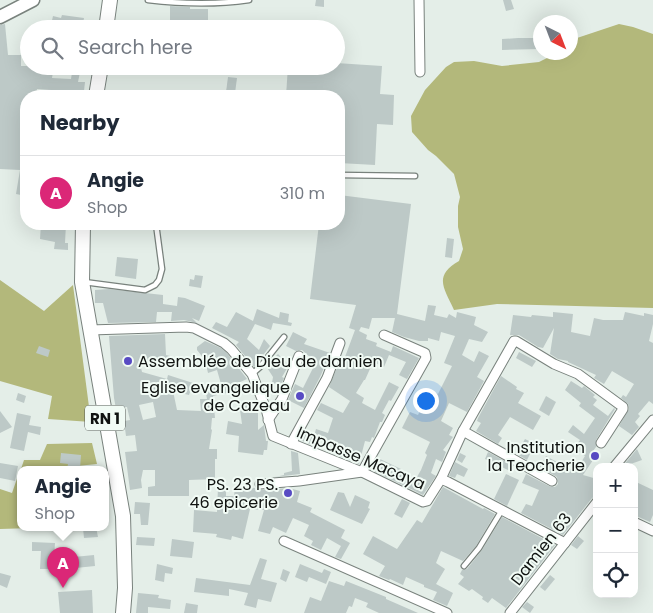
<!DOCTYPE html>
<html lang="en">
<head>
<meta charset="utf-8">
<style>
	:root { --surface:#fff; --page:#f2f2f3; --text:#1f2937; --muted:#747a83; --line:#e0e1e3; --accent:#db2777 }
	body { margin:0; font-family:Poppins,sans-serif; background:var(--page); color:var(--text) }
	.controls { position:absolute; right:15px; bottom:15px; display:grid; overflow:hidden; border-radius:10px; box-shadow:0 5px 20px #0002 }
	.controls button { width:45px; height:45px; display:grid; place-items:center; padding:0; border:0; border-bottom:1px solid var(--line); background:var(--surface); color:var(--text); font:25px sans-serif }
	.compass { position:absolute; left:533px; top:15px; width:45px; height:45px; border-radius:50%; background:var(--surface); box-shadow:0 5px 20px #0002; rotate:138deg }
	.you { position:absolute; left:425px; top:400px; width:18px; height:18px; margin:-12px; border:4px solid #fff; border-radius:50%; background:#1a73e8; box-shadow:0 0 0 8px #1a73e833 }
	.badge { display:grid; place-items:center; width:32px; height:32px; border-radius:50%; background:var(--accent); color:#fff; font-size:16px; font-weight:700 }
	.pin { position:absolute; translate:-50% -41px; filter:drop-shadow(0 1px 2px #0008) }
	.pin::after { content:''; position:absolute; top:26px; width:18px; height:15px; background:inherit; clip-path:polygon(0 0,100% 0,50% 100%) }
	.popup { position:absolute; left:17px; top:466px; width:92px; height:65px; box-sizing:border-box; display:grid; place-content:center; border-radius:10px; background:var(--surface); filter:drop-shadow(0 1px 4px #0005); font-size:16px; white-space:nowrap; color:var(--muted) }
	.popup b { font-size:19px; color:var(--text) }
	.popup::after { content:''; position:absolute; left:50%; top:100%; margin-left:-10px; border:10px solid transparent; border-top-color:var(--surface) }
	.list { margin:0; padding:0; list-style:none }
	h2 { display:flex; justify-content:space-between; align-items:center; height:65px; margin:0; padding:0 20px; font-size:21px }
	h2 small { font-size:16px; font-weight:400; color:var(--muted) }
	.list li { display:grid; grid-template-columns:32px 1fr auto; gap:15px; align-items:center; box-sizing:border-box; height:75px; padding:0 20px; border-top:1px solid var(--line) }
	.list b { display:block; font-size:19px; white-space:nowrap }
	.list p { margin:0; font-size:16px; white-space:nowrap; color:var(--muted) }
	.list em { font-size:16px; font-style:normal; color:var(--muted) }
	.icon { flex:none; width:28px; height:28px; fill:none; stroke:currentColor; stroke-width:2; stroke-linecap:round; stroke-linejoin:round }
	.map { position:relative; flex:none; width:653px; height:613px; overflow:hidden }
	.search { position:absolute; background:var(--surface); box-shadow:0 5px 20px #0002; left:20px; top:20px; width:325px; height:55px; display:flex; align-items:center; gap:12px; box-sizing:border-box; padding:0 18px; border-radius:28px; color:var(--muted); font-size:19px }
	.panel { position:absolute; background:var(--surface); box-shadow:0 5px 20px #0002; left:20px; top:90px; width:325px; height:140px; border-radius:20px }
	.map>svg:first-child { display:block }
	.forest { fill:#b3b87b }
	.building { fill:#bdc9c7; fill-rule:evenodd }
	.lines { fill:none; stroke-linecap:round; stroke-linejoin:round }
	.lane-casing { stroke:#79827d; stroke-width:7 }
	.street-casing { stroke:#79827d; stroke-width:11 }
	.secondary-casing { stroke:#79827d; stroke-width:15 }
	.primary-casing { stroke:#79827d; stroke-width:16 }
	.lane { stroke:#fff; stroke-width:4.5 }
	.street { stroke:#fff; stroke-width:9 }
	.secondary { stroke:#fff; stroke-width:12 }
	.primary { stroke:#fff; stroke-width:14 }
	.poi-dot { fill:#584bc3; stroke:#f1fbf5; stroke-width:2 }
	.labels { text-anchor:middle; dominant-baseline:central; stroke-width:4; stroke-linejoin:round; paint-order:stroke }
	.shield { fill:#f1fbf5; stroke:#545955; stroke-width:1 }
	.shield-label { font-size:15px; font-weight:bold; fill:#101311 }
	.poi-label { font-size:16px; fill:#101311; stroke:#f1fbf5; text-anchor:end }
	.street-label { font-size:16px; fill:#101311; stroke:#f1fbf5 }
</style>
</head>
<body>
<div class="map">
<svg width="653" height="613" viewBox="0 0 653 613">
	<rect width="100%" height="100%" fill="#e4eee8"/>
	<g class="forest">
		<path d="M619 24 633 27 653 34V308L497 304 454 310C444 288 433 276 459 261L463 249 458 227V206L460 197 454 174 436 156 428 150 412 132 411 116 425 90 446 67 454 62 474 61 502 66 539 62 547 58 552 53 570 52 571 40Z"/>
		<polygon points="0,280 44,311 73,285 91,422 48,419 52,396 0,381"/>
		<polygon points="92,443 97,464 67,467 67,469 21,469 24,460 40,460 47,444"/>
		<polygon points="20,470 20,527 65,527 0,529 0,489 12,493"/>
	</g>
	<g class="building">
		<polygon points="316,0 324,0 324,7 315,6"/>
		<polygon points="503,0 511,0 514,9 506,11"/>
		<polygon points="170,6 190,7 190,9 208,9 208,29 170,29"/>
		<polygon points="62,15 84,18 82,29 50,29 53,16 61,18"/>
		<polygon points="5,24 8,55 21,55 21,66 54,66 52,78 71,79 73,66 81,67 78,82 85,82 84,91 76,90 75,96 65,96 65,91 37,89 36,96 26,96 26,196 16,194 20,170 0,169 0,25"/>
		<polygon points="518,38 540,38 540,49 502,50 502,39"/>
		<polygon points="336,63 382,66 380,94 394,95 393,125 377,124 375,165 339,163 339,96 286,96 288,66 336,66"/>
		<polygon points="228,77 237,78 235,93 226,92"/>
		<polygon points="339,195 411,204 397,314 425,321 428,305 436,306 434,315 447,318 449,314 456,318 457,312 476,317 474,325 488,332 482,342 469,339 462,355 474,362 479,351 489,356 477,377 484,381 467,412 449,403 441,421 453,428 449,435 453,437 443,450 446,452 442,462 436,459 431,473 436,476 423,495 374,471 380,459 401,469 400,471 404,472 403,475 414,482 421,470 427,455 425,453 430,442 402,428 410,412 418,415 430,390 438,394 452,366 444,363 455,336 441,332 439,341 428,338 428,341 419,341 404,337 392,332 395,318 372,318 369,329 361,327 359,331 367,335 366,339 377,343 376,346 391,352 393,346 419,358 407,379 399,375 406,362 389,355 384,367 373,362 365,380 364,380 356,393 364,398 362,403 375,410 389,382 399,387 391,401 389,400 382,413 385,415 382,422 380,422 374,438 372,437 370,442 365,441 359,464 332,453 335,442 320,440 317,447 300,440 304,433 314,436 316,429 328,433 333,418 317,410 321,403 343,413 350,401 329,387 342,356 345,357 355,330 349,328 356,305 310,299 319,224 339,224"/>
		<polygon points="41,224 66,224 65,243 68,243 68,250 54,249 55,242 40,239"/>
		<polygon points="447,238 454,239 452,258 445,257"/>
		<polygon points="117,257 138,259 136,279 115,276"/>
		<polygon points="195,275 203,276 201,288 189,286 190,279 194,280"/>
		<polygon points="109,289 163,295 163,304 177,306 178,297 185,298 205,306 199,321 192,318 197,323 184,320 171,321 172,312 157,312 156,322 108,323 103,303 95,303 95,290"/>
		<polygon points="257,309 279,318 280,312 289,314 288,322 292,323 291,326 273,323 271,330 255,324 247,339 259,350 264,339 270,346 254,367 236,345 239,342 212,328 216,322 227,327 236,312 253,321"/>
		<polygon points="553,312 573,314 571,332 590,336 594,318 603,320 623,320 625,312 644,316 644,313 653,315 653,324 649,341 653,343 653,404 649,401 638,414 640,416 635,422 639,427 632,435 619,426 629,409 628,404 621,398 623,395 626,397 634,384 612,371 604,384 594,378 596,375 568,362 568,361 558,359 550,354 554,328 543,348 538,347 519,335 510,335 513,315 531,317 532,315 553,317"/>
		<polygon points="293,332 307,339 304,344 330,353 321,375 304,408 288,400 295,384 303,388 315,364 308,362 310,357 302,350 296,351 286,346"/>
		<path d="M165 334 166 355 170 356 167 365 156 361 139 359 142 372 167 379 168 375 193 383 189 395 173 391 177 410 201 411 200 399H207L205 387 221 384 217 370 208 373 205 360 197 350V347L205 341 221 348 227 353 247 379 238 383 240 390 213 396 215 418H212L211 429 212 430 209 449H217V459H215V479L189 480V496H148V487L155 486V470H143L141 480 142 488 130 490 125 452 137 451 135 435 126 436 124 421 130 420 127 407 116 409 114 398 109 336ZM153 402 156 417 143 420 139 405Z"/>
		<polygon points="39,346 50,350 48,357 36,353"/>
		<polygon points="519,352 536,361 532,367 516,358"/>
		<polygon points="278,354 289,365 282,377 284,378 281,385 272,383 273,377 266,366"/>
		<polygon points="501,376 517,387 516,389 524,393 518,403 541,416 533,430 510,417 498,435 502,438 498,444 476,431 481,423 477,421 478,418"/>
		<polygon points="571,381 582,388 584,386 595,395 593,397 597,400 593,405 608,416 614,408 615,409 596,440 596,447 593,451 597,454 583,475 597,479 597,496 592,498 563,535 521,513 526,504 532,506 539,490 522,483 526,474 549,486 555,487 558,484 557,477 540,467 546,456 575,472 585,456 574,448 580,440 568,432 573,425 584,434 595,418 579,406 581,403 565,390"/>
		<polygon points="18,393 26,396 24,403 16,400"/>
		<polygon points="546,396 556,402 549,416 539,410"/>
		<polygon points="253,401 255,413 258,413 258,430 264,425 266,441 268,441 267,450 264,450 263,455 238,452 239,436 226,434 228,421 242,424 239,403"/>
		<polygon points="0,411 12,427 0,433"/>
		<polygon points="17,413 31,416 29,425 41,427 40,435 28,432 24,451 10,448"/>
		<polygon points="525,439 535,444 527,460 517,454"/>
		<polygon points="637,449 642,460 622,467"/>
		<polygon points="291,451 298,453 300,474 275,477 284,475 284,473 292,471"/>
		<polygon points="488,452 512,465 510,471 485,459"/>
		<polygon points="61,453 81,455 80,469 67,469 68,464 60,463"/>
		<polygon points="460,453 466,456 462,463 457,460"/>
		<polygon points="455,462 468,469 464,477 457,474 455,478 449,476"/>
		<polygon points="0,463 18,466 15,481 0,478"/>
		<polygon points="506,474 519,480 507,506 494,499"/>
		<polygon points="634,481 653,490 653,515 650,522 634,515"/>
		<polygon points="218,487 226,488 226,496 234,496 235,488 239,489 239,487 255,488 260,490 289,488 300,491 297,502 312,508 310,512 345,530 341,538 350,543 341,559 335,557 341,546 327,538 321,550 311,545 313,541 304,536 309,525 293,518 286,533 273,527 270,534 258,531 264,510 250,509 243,539 232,536 231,540 216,537 217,534 193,532 194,510 217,512"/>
		<polygon points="443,487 483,509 484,508 495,514 476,546 463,561 441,551 436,563 445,569 436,584 453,593 447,606 433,600 437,592 424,587 424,585 406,577 403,585 390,579 389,580 379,576 385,566 363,554 373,536 397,549 417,520 422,523"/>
		<polygon points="338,492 344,493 350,507 355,495 370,502 368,508 370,509 362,524 330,510"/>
		<polygon points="402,499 410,503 402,518 394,514"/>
		<polygon points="135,502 150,503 148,525 141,525 140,514 134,514"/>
		<polygon points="502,517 555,545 506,608 492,598 488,603 482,599 483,597 472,589 469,591 458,584 464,577 460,574 462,570 467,569 482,550"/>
		<polygon points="96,527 98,537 84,538 83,528"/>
		<polygon points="578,536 584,541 577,549 571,545"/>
		<polygon points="137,537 155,538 154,546 136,545"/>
		<polygon points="172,539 194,542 192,558 170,556"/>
		<polygon points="32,542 55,543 54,559 94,555 95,566 66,569 40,569 41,551 32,551"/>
		<polygon points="260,558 267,560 261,579 277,583 271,602 258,599 256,608 244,605 248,593 229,589 229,596 194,592 196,578 250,585"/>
		<polygon points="157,564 173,568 172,574 165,573 164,582 155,580"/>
		<polygon points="300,564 322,573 324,569 331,572 326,584 309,577 307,582 295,577"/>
		<polygon points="283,569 290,572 286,582 280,579"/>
		<polygon points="0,573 11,576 7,588 0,585"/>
		<polygon points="550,575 555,579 545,591 540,587"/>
		<polygon points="329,581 344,586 346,581 386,597 386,599 418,613 379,613 366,607 368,603 355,598 352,607 349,606 346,613 304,613 310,597 321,601"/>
		<polygon points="92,590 93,613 60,613 58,592"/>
		<polygon points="138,593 159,595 158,598 171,600 170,609 148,607 148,613 136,613"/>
		<polygon points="527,602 534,607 530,613 522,607"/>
		<polygon points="186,603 198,605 197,613 184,613"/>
	</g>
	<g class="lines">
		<defs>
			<g id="lane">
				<path d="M148 0C182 4 215 5 249 0"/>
				<polyline points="339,175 415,176"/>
				<polyline points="84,282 145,290 155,285 159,280 162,269 156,224"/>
				<polyline points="252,374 260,367 284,337"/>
				<polyline points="464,566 479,548 502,510"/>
			</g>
			<g id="street">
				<polyline points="419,0 420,72"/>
				<polyline points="90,330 186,327 194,328 224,343 231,349 252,374 266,409 273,436 362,472 423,502 427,501 441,479 448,482 565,543"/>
				<polyline points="268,420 282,399 299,356"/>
				<polyline points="463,431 552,481"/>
				<polyline points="291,444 327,378 340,343"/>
				<polyline points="614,467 653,420"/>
				<polyline points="441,479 463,431 514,341 516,341 554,364 578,374 623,407 623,409 601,443"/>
				<polyline points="260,484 299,481 362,472 426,358 425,353 384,335"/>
				<polyline points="634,522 653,531"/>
				<polyline points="284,541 447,613"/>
				<polyline points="510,613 597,502"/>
			</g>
			<polyline id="secondary" points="0,17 33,0"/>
			<g id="primary">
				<polyline points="106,29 110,0"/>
				<polyline points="96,96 101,66"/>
				<polyline points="83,224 82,282 123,516 125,588 123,613"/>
			</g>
		</defs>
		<use href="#lane" class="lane-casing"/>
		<use href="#street" class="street-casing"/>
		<use href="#secondary" class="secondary-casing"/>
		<use href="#primary" class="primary-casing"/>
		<use href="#lane" class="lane"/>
		<use href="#street" class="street"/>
		<use href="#secondary" class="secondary"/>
		<use href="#primary" class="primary"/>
	</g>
	<g class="poi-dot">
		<circle cx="128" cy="361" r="5"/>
		<circle cx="300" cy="396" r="5"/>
		<circle cx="595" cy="456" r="5"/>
		<circle cx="288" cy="493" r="5"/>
	</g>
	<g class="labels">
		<rect class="shield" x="85" y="405.5" width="40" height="25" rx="4"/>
		<g class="shield-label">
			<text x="105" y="418">RN 1</text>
		</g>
		<g class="poi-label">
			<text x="138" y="361" text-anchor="start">Assemblée de Dieu de damien</text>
			<text x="290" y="387">Eglise evangelique<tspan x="290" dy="18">de Cazeau</tspan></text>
			<text x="585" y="447">Institution<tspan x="585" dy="18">la Teocherie</tspan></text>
			<text x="278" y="484">PS. 23 PS.<tspan x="278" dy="18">46 epicerie</tspan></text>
		</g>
		<g class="street-label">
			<text transform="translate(361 458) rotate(23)">Impasse Macaya</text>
			<text transform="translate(541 549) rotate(-52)">Damien 63</text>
		</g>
	</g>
</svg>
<div class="controls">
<button>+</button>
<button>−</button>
<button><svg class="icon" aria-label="locate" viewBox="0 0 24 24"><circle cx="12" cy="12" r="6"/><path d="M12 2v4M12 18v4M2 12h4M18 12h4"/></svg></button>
</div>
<svg class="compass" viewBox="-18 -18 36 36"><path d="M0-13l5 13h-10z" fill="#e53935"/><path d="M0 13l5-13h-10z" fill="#747a83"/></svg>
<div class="you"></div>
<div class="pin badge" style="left:63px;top:588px">A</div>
<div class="popup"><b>Angie</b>Shop</div>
<div class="search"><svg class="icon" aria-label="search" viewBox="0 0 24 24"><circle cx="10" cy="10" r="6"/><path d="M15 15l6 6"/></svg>Search here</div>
<section class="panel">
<h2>Nearby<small></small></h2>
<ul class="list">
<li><span class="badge">A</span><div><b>Angie</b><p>Shop</p></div><em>310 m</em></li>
</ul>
</section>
</div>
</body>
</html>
